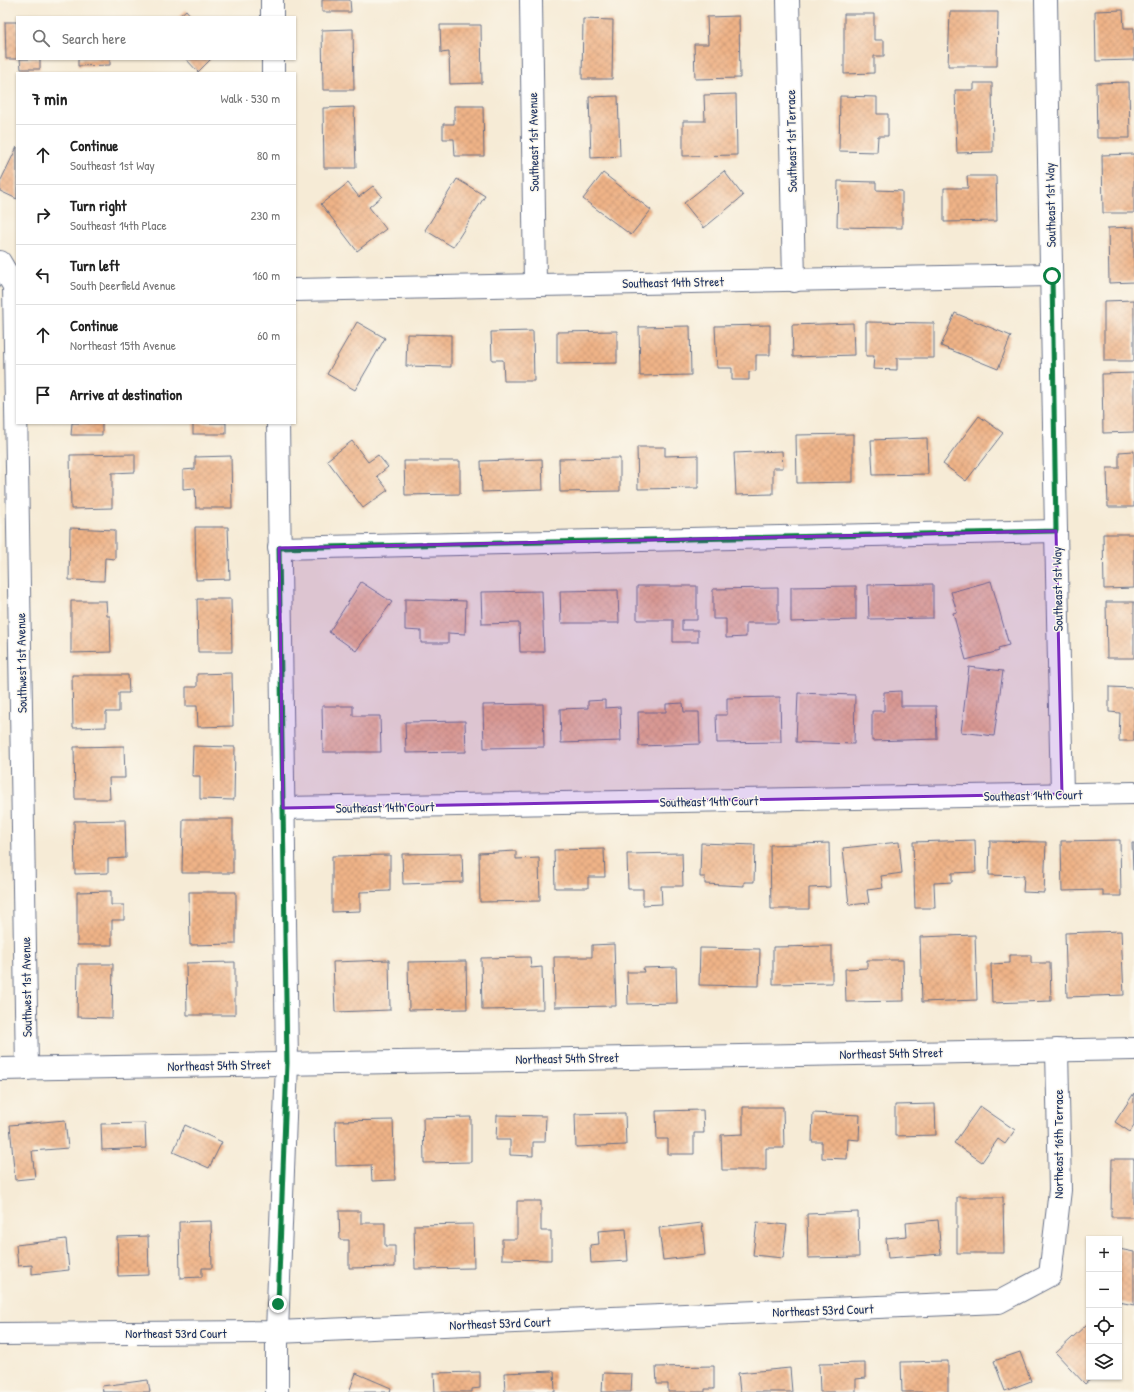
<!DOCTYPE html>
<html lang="en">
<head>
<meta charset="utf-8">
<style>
	:root { --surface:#fff; --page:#f6f6f6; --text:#222; --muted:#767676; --line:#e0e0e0 }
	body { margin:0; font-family:"Patrick Hand",sans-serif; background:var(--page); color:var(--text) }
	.controls { position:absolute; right:12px; bottom:12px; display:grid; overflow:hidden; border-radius:0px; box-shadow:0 1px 3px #0004 }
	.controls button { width:36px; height:36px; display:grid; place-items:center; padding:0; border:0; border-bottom:1px solid var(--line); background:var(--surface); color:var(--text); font:20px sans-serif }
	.stop { position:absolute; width:12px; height:12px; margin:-9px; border:3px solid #0b8043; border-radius:50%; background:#fff }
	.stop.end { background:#0b8043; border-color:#fff; box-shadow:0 1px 4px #0008 }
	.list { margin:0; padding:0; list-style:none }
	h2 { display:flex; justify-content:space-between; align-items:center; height:52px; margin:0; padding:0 16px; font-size:17px }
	h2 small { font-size:13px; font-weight:400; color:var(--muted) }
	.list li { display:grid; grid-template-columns:26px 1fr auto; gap:12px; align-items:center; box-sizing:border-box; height:60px; padding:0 16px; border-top:1px solid var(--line) }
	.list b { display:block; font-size:15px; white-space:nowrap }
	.list p { margin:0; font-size:13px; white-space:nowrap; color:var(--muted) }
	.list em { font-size:13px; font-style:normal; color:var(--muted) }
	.icon { flex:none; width:22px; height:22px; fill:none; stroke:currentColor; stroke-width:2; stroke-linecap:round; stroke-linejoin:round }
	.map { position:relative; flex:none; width:1134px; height:1392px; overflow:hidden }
	.search { position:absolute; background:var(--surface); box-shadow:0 1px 3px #0004; left:16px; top:16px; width:280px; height:44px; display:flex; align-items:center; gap:10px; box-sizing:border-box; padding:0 14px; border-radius:0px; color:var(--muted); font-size:15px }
	.panel { position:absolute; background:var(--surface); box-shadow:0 1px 3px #0004; left:16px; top:72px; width:280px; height:352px; border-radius:0px }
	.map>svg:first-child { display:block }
	.building { fill:url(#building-cross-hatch) }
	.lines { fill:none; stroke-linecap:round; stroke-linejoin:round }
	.minor-casing { stroke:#687188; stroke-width:24 }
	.minor { stroke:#fff; stroke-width:22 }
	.route { stroke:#0b8043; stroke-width:5 }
	.marked { fill:#7b2cbf; fill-opacity:0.2; stroke:#7b2cbf; stroke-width:3; stroke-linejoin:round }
	.labels { text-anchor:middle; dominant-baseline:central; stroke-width:3; stroke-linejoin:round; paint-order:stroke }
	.street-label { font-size:13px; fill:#1b2f5e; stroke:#fbf7ec }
</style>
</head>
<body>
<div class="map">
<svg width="1134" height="1392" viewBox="0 0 1134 1392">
	<defs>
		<pattern id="building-cross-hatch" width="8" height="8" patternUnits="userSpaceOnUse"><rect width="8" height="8" fill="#efb387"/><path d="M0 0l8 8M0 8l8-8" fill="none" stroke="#cc9a77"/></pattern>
	</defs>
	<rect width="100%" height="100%" fill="#fbf7ec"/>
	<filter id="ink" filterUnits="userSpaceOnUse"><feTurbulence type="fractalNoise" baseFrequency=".025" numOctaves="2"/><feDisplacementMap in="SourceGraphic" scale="8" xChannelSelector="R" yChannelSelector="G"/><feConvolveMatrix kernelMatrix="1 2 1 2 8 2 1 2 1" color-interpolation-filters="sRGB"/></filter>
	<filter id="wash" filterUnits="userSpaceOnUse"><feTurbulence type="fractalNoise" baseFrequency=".012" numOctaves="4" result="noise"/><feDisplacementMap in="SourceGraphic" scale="16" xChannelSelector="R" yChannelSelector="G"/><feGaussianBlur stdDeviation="0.9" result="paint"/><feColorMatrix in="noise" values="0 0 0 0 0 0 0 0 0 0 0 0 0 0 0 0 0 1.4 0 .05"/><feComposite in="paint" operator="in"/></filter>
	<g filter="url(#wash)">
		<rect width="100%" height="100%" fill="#f6ebd6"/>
		<g id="blocks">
			<g class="building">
				<polygon points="322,0 350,0 351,12 322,12"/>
				<polygon points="186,10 192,17 178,17"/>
				<polygon points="1123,10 1124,28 1134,28 1134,60 1096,61 1095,11"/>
				<polygon points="950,12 998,12 997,66 948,66"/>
				<polygon points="844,14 874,14 874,40 884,40 884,56 874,56 874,73 844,74"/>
				<polygon points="739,16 740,78 695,79 694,44 708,44 707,17"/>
				<polygon points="583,19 613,20 612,79 582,79"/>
				<polygon points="5,22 17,22 17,59 6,59"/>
				<polygon points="440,25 481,25 482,83 450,84 449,52 441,53"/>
				<polygon points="353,29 354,90 323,90 322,30"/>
				<polygon points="20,59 40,59 40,69 21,69"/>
				<polygon points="78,59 110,59 110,65 78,66"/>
				<polygon points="186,59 211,59 198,72"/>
				<polygon points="1129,82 1130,138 1097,138 1096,83"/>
				<polygon points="974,83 992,83 993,152 957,153 955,90 974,90"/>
				<polygon points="736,94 737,155 683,156 683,121 705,121 704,95"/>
				<polygon points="618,96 620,156 591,158 589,97"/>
				<polygon points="840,96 877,97 877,114 888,114 888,136 878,136 877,152 839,151"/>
				<polygon points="454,106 483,106 484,156 455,156 454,139 443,139 443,124 454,124"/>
				<polygon points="354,107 356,168 324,168 323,108"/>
				<polygon points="17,147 17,199 0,191 0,182"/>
				<polygon points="1134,154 1134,213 1103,213 1102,155"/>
				<polygon points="724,171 743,196 704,228 684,203"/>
				<polygon points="603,173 651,210 631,235 583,199"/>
				<polygon points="967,176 996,176 997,221 944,222 944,188 968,188"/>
				<polygon points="457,179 485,196 453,247 425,230"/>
				<polygon points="838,181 876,182 876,190 902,191 902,228 837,227"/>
				<polygon points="348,183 359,197 373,186 382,196 369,207 386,229 357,251 321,204"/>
				<polygon points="1134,227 1134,282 1109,283 1108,228"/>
				<polygon points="1134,300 1134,361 1104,361 1104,301"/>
				<polygon points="955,313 1011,336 998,369 941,346"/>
				<polygon points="357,322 385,338 355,390 327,374"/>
				<polygon points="866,322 934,323 934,358 897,358 897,370 873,369 874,356 866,356"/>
				<polygon points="853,323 854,355 793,357 792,325"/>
				<polygon points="770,325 770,355 756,355 756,371 749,372 749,380 732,380 732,368 717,368 715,326"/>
				<polygon points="690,326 691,375 640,376 639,327"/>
				<polygon points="533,331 534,381 504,381 503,360 492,360 491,332"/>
				<polygon points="617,331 617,363 557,364 557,332"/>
				<polygon points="407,334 451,335 451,367 406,366"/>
				<polygon points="1134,373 1134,432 1103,433 1102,374"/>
				<polygon points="979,416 1003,433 966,481 943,464"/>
				<polygon points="72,423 102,423 102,435 71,435"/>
				<rect x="193" y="423" width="33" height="11"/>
				<polygon points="853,434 853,482 797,483 796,435"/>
				<polygon points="927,438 928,474 873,475 871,440"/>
				<polygon points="352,441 368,462 378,455 388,467 377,476 388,490 363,508 327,460"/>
				<polygon points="637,447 665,447 665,456 698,455 698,488 638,489"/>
				<polygon points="782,451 783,468 773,468 773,494 736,495 734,453"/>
				<polygon points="1134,451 1134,507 1108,507 1107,468 1119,468 1119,452"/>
				<polygon points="135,454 135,472 112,473 112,508 71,509 70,455"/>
				<polygon points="231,456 232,508 196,508 195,488 183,489 183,470 195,469 195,457"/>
				<polygon points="620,458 620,491 560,492 559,459"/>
				<polygon points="542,459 543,490 482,492 481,461"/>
				<polygon points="404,461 460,461 460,494 405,495"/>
				<polygon points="195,527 228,527 230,579 196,580"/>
				<polygon points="70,528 115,530 115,559 105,558 104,581 69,580"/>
				<polygon points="1103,534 1134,534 1134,588 1104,589"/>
				<polygon points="991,581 1009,645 998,648 999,651 966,660 953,613 957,612 951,592"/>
				<polygon points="361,582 392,602 356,651 329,632"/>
				<polygon points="933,584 933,618 869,619 868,585"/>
				<polygon points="637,586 697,586 697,620 682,620 682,630 698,630 698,642 673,642 673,620 637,620"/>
				<polygon points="856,586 856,620 791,622 791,587"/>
				<polygon points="778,588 778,623 746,623 746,637 726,638 726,619 713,619 713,589"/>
				<polygon points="618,590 619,623 561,623 560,591"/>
				<polygon points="542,591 544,652 520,652 519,623 482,624 481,592"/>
				<polygon points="197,599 231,599 232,652 198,652"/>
				<polygon points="405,599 466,601 465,634 448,633 448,643 421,643 421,631 405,630"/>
				<polygon points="71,601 106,601 107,616 110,616 111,652 71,653"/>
				<polygon points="1106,602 1134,602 1134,658 1107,658"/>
				<polygon points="969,667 1003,671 994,736 961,732"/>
				<polygon points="232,673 233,726 198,727 197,706 186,706 186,687 197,687 197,674"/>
				<polygon points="72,675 128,675 129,693 119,693 119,712 106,712 106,727 73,728"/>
				<polygon points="1109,687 1134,688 1134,741 1119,741 1120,713 1109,712"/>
				<polygon points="901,691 901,706 936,706 937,739 872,741 872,711 884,711 884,692"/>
				<polygon points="798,693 855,695 854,744 796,742"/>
				<polygon points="780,697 781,742 717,743 716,715 727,715 727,698"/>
				<polygon points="605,700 605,708 620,707 621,741 561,743 560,709 588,708 588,701"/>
				<polygon points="683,703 684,712 699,712 700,744 639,746 638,712 666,712 666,704"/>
				<polygon points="543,704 544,747 484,748 483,705"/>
				<polygon points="322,706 353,706 353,716 380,716 381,752 323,752"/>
				<polygon points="465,721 466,752 406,753 405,722"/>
				<polygon points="124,746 125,778 109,778 110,799 75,799 74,747"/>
				<polygon points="193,746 235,747 234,800 200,799 200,776 192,776"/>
				<polygon points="183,819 233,819 233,873 182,873"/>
				<polygon points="125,820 126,858 108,859 108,873 75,874 74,821"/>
				<polygon points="975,840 976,872 952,873 952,882 934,883 935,908 915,908 913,842"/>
				<polygon points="1120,840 1121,896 1103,896 1103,890 1062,891 1061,841"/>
				<polygon points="990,841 1046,842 1044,893 1023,892 1024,876 989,875"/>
				<polygon points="899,842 902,873 881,876 883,888 867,890 869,903 849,905 843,848"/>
				<polygon points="701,843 755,845 754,882 744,882 744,886 705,884 705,877 700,877"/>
				<polygon points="829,843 830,887 809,888 809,909 771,909 770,845"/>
				<polygon points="1132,843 1134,843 1134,870 1133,870"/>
				<polygon points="604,849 605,877 588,877 588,888 555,888 554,850"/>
				<polygon points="516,851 516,859 539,858 540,901 480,902 479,853"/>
				<polygon points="462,853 463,882 403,884 402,854"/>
				<polygon points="682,853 683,886 661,886 662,904 643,905 643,889 628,889 627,854"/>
				<polygon points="390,855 390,891 360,892 360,911 332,912 332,856"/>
				<polygon points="111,891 111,905 124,905 124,920 112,920 112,945 77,945 77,892"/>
				<polygon points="189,892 236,892 236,944 190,945"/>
				<polygon points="1121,931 1124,995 1067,997 1065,933"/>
				<polygon points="975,935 977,1000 922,1002 920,937"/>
				<polygon points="614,944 616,1006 555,1007 554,957 592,957 592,945"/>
				<polygon points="832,946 832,983 773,984 773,947"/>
				<polygon points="700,948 760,949 759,986 699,985"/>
				<polygon points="1010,955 1031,955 1031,963 1050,963 1051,1001 992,1003 991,964 1010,963"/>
				<polygon points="530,957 531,968 542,967 543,1009 482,1010 481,958"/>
				<polygon points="389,960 390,1010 335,1012 333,962"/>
				<polygon points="867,960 903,960 904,1001 846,1002 845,969 867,968"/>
				<polygon points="466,961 467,1009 409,1010 408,962"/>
				<polygon points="235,962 235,1015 187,1015 186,963"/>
				<polygon points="78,964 113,964 112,1018 77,1017"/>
				<polygon points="676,967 677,1003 628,1004 627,972 644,972 643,968"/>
				<polygon points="1134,1093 1134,1126 1130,1132 1115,1122"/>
				<polygon points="935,1104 936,1135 895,1136 895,1105"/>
				<polygon points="980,1106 1015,1130 1005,1144 998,1139 982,1162 954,1143"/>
				<polygon points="743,1107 783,1107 784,1148 766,1148 766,1170 722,1170 721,1135 743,1134"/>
				<polygon points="703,1110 704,1133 694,1133 694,1154 668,1154 668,1139 657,1139 656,1111"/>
				<polygon points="625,1113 626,1145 576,1147 575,1114"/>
				<polygon points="813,1113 860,1115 859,1140 848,1139 847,1159 822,1158 822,1142 812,1142"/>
				<polygon points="497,1115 546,1116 545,1142 533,1142 533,1156 510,1155 510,1140 496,1140"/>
				<polygon points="471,1117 471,1162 424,1163 423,1118"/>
				<polygon points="65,1120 68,1148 32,1151 35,1178 15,1180 10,1125"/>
				<polygon points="393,1120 395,1180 372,1181 371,1165 336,1166 335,1121"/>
				<polygon points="145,1123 146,1148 102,1150 101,1124"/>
				<polygon points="185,1125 222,1142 209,1168 173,1152"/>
				<polygon points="1112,1159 1134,1159 1134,1217 1111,1217"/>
				<polygon points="957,1197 1003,1197 1004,1253 957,1253"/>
				<polygon points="517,1201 541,1201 541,1231 551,1231 551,1260 502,1259 502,1239 517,1239"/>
				<polygon points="339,1211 361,1211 361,1223 385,1223 385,1246 395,1246 395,1267 349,1268 349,1240 340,1240"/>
				<polygon points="858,1212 859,1257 808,1258 807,1214"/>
				<polygon points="938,1220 941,1254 888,1258 886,1238 907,1236 906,1223"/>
				<polygon points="211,1221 212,1268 202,1268 202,1277 180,1278 179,1222"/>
				<polygon points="757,1222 787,1225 783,1258 753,1255"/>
				<polygon points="702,1223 705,1255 663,1260 659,1228"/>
				<polygon points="473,1224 474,1268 415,1269 414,1225"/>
				<polygon points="626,1229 628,1261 591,1263 590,1245 599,1244 598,1231"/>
				<polygon points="148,1236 149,1275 118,1276 117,1237"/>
				<polygon points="66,1239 69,1270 32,1274 32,1265 18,1266 16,1245"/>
				<polygon points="1119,1249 1134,1252 1134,1305 1119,1302"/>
				<polygon points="1087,1324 1089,1326 1089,1377 1093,1377 1085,1384 1056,1353"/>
				<polygon points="1020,1352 1031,1381 1005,1391 994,1361"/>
				<polygon points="948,1361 948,1392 902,1392 901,1362"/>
				<polygon points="865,1363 865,1378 856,1379 856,1392 820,1392 819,1364"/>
				<polygon points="714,1366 714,1389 705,1389 705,1392 668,1392 668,1384 657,1384 656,1367"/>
				<polygon points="790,1368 792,1392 740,1392 738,1373"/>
				<polygon points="554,1371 555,1392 505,1392 504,1373"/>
				<polygon points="480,1372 480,1388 472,1389 472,1392 435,1392 434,1373"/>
				<polygon points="356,1373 391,1388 390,1392 349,1392"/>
				<polygon points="603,1373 632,1374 631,1392 602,1392"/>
				<polygon points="148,1380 150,1392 103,1392 102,1386"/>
			</g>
		</g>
	</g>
	<g filter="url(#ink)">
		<use href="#blocks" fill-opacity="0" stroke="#687188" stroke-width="1"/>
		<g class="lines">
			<defs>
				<g id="minor">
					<polyline points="272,0 272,17"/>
					<polyline points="531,0 535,284"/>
					<polyline points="788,0 794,281"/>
					<polyline points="1046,0 1056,531 1062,794"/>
					<polyline points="273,59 273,73"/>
					<polyline points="0,262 14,286 27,1069"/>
					<path d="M295 290C547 283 799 281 1051 275"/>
					<polyline points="279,548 1056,531"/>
					<polyline points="283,808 1134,793"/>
					<polyline points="0,1069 1134,1049"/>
					<polyline points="0,1334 277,1332 999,1302 1050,1275 1060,1190 1057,1050"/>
					<polyline points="277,1392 277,1332 287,1063 278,423"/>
				</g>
			</defs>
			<use href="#minor" class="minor-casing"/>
			<use href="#minor" class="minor"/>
		</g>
	</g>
	<g class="lines" filter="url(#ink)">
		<polyline class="route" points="278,1304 287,1063 279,548 1056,531 1052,276"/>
	</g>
	<path class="marked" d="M1056 531 1062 794 283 808 279 548Z"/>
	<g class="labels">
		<g class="street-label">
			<text transform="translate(791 141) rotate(-91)">Southeast 1st Terrace</text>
			<text transform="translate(533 142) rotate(-91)">Southeast 1st Avenue</text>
			<text transform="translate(1050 205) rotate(-91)">Southeast 1st Way</text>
			<text transform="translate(673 282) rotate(-1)">Southeast 14th Street</text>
			<text transform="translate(1057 589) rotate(-91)">Southeast 1st Way</text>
			<text transform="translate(21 663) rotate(-91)">Southwest 1st Avenue</text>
			<text transform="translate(1033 795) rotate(-1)">Southeast 14th Court</text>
			<text transform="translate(709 801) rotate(-1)">Southeast 14th Court</text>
			<text transform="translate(385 807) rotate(-1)">Southeast 14th Court</text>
			<text transform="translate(26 987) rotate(-91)">Southwest 1st Avenue</text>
			<text transform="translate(891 1053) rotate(-1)">Northeast 54th Street</text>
			<text transform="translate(567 1058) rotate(-1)">Northeast 54th Street</text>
			<text transform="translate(219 1065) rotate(-1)">Northeast 54th Street</text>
			<text transform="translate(1058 1144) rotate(-90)">Northeast 16th Terrace</text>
			<text transform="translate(823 1310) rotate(-2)">Northeast 53rd Court</text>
			<text transform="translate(500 1323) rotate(-2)">Northeast 53rd Court</text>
			<text x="176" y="1333">Northeast 53rd Court</text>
		</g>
	</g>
</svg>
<div class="controls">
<button>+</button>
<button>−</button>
<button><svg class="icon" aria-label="locate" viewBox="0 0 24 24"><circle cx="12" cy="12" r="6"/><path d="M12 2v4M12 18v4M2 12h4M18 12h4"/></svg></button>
<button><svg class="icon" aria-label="layers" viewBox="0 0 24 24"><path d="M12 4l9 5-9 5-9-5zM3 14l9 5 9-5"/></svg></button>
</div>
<div class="stop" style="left:1052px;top:276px"></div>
<div class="stop end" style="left:278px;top:1304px"></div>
<div class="search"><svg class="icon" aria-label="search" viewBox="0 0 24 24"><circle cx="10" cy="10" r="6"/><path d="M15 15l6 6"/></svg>Search here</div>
<section class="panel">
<h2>7 min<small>Walk · 530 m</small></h2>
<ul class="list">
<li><svg class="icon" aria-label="ahead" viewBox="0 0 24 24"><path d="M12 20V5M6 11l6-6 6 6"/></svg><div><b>Continue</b><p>Southeast 1st Way</p></div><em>80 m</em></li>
<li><svg class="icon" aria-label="right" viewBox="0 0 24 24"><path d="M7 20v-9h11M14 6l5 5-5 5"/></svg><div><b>Turn right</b><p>Southeast 14th Place</p></div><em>230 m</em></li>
<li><svg class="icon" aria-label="left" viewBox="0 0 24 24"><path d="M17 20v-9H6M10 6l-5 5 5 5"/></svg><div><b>Turn left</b><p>South Deerfield Avenue</p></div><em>160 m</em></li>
<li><svg class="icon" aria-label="ahead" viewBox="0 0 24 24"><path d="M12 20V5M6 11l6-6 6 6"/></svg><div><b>Continue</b><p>Northeast 15th Avenue</p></div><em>60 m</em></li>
<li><svg class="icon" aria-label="arrive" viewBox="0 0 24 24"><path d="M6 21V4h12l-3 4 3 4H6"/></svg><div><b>Arrive at destination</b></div></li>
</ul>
</section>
</div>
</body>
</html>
